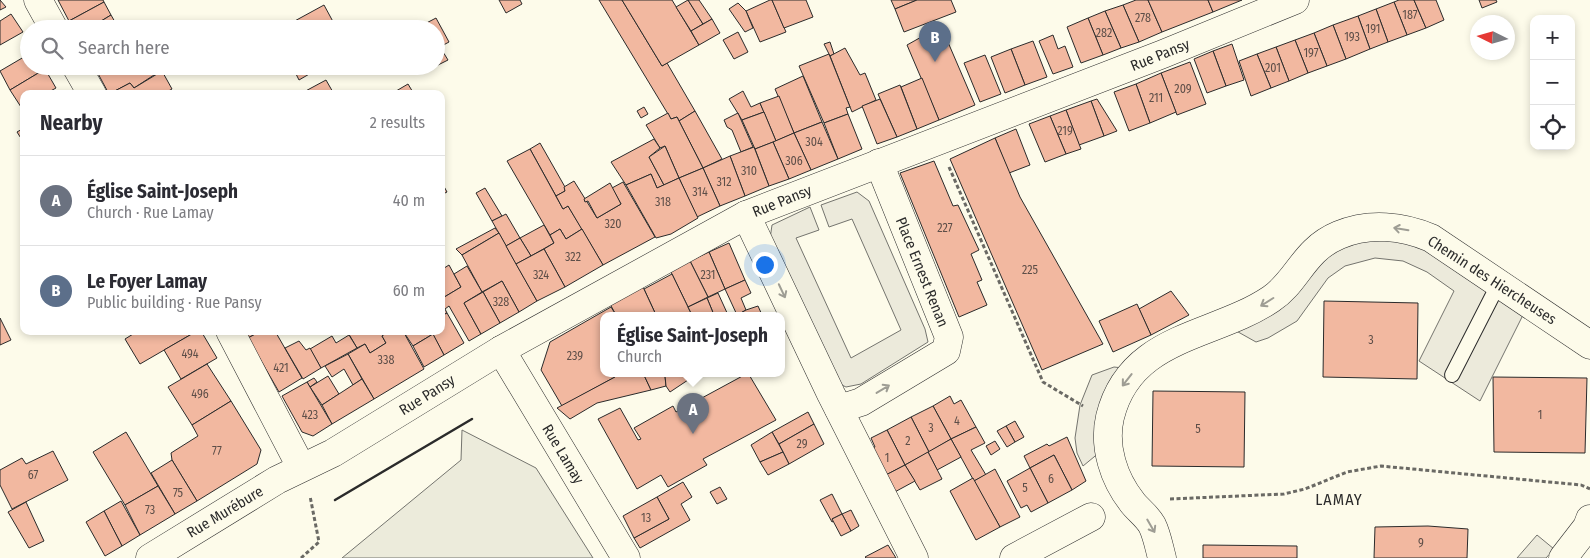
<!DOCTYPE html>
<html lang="en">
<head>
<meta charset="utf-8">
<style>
	:root { --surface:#fff; --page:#f2f2f3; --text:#2b2b33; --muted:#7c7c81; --line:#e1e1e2; --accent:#b45309 }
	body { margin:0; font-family:"Fira Sans Condensed",sans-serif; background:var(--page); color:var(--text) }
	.controls { position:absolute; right:15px; top:15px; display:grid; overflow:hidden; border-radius:10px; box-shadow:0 2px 8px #0003 }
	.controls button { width:45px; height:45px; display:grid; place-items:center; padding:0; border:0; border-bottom:1px solid var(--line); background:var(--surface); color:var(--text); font:25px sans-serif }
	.compass { position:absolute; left:1470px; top:15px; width:45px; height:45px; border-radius:50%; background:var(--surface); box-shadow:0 2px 8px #0003; rotate:275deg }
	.you { position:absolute; left:764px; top:264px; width:18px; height:18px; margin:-12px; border:4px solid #fff; border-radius:50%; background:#1a73e8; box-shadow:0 0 0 8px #1a73e833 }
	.badge { display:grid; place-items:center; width:32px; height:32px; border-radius:50%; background:var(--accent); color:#fff; font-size:16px; font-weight:700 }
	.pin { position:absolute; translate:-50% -41px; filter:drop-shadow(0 1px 2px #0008) }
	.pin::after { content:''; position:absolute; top:26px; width:18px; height:15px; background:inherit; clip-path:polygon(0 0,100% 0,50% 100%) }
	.popup { position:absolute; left:600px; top:312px; width:185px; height:65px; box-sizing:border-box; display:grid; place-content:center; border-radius:10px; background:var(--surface); filter:drop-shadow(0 1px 4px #0005); font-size:16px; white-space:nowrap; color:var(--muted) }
	.popup b { font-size:19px; color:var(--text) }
	.popup::after { content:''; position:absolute; left:50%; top:100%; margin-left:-10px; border:10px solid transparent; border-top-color:var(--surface) }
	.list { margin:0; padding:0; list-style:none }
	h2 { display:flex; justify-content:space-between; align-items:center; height:65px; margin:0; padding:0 20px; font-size:21px }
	h2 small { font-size:16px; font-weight:400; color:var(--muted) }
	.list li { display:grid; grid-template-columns:32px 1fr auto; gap:15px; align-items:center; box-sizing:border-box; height:90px; padding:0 20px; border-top:1px solid var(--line) }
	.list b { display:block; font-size:19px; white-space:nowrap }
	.list p { margin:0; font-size:16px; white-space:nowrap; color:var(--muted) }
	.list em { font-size:16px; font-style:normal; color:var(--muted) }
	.icon { flex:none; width:28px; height:28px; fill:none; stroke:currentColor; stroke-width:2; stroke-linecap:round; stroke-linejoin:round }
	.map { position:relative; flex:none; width:1590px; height:558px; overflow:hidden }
	.search { position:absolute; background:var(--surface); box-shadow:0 2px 8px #0003; left:20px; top:20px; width:425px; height:55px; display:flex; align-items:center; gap:12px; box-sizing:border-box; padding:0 18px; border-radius:28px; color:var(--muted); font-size:19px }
	.panel { position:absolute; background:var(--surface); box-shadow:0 2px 8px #0003; left:20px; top:90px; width:425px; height:245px; border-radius:10px }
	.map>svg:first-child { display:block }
	.green { fill:#ecebdb; stroke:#74746e }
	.parking { fill:#eceadb; stroke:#74746e }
	.building { fill:#f2b8a0; stroke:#2b2b2b }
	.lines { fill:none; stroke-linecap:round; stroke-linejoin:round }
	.lane-casing { stroke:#2b2b2b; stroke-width:16 }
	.street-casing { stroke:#2b2b2b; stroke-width:29 }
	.path { stroke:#6a6964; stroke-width:3; stroke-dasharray:4 2.5; stroke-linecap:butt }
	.lane { stroke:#fdfbea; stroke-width:14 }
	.street { stroke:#fdfbea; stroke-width:28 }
	.wall { stroke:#2b2b2b; stroke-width:2.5 }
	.oneway { stroke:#9e9d94 }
	.labels { text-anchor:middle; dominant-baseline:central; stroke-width:4; stroke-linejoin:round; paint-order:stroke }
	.number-label { font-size:12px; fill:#5d4e48 }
	.street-label { font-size:15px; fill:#2b2b2b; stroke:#fdfbea }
	.neighbourhood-label { font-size:16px; letter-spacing:1px; fill:#2b2b2b; stroke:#fdfbea }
</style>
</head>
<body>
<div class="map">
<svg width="1590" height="558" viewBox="0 0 1590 558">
	<rect width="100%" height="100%" fill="#fdfbea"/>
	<polygon class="green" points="462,430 536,468 593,558 342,558 461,460"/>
	<g class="parking">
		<polygon points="857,192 869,201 925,329 928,342 861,384 846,387 834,381 770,239 772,225 810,207 819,230 796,238 851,358 901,330 852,219 829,227 821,205"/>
		<polygon points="1354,239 1409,239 1525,311 1480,401 1419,361 1454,291 1427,272 1403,261 1375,258 1345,266 1328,278 1297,321 1268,338 1256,342 1231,328 1308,268"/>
		<polygon points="1114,367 1123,368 1100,452 1083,466 1077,453 1075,438 1080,405 1092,375"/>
		<polygon points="1537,535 1554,549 1546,558 1517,558"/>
	</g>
	<g class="building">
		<polygon points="0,0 6,7 0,10"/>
		<polygon points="58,0 103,0 104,2 69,21"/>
		<polygon points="499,0 520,0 522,4 506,13"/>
		<polygon points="599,0 622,0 662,66 667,63 695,111 679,121 677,117 671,119"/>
		<polygon points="622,0 672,0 699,45 662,66"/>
		<polygon points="688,0 703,24 691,31 676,7"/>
		<polygon points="688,0 699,0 712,19 703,24"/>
		<polygon points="770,0 772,0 786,32 760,42 746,11"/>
		<polygon points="772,0 806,0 813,17 784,28"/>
		<polygon points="891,0 917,0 895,9"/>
		<polygon points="917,0 951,0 956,12 904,32 895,9"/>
		<polygon points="1136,0 1148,0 1162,32 1139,42 1123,5"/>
		<polygon points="1148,0 1208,0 1213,12 1162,32"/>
		<polygon points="1208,0 1242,0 1213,12"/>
		<polygon points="1399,0 1414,0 1426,28 1407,35 1394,2"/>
		<polygon points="1414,0 1436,0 1444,20 1426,28"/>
		<polygon points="1479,0 1496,0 1497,2 1482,8"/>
		<polygon points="104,2 111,15 88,29 74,29 69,21"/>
		<polygon points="1394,2 1407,35 1388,42 1376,9"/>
		<polygon points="738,3 746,11 753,28 745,32 729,9"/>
		<polygon points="324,5 337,29 280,29"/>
		<polygon points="1123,5 1139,42 1121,48 1105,11"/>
		<polygon points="1376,9 1388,42 1370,49 1358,16"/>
		<polygon points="1105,11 1121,48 1103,55 1088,18"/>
		<polygon points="11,14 23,32 0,45 0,21"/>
		<polygon points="111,15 119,29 88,29"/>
		<polygon points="1358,16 1370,49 1346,59 1333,25"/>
		<polygon points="436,18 449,42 436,49 436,29 415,29"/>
		<polygon points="1088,18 1103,55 1081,63 1067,27"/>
		<polygon points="712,19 720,33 699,45 691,31"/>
		<polygon points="1333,25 1346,59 1327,66 1314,33"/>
		<polygon points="941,26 975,105 939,120 907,45"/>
		<polygon points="738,32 748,52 734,59 723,40"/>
		<polygon points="1314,33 1327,66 1308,73 1295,40"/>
		<polygon points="1053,35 1058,49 1065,46 1073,67 1053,74 1039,41"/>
		<polygon points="1295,40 1308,73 1289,81 1276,47"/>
		<polygon points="1033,41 1047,77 1025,85 1011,49"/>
		<polygon points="830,42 834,54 830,56 824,44"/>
		<polygon points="1232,44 1244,80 1226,86 1213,51"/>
		<polygon points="440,47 448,60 436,66 436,49"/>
		<polygon points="1276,47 1289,81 1271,88 1257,54"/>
		<polygon points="845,48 860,75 865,73 876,100 852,112 830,56"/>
		<polygon points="1011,49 1025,85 1005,93 991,57"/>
		<polygon points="1213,51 1226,86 1207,93 1194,59"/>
		<polygon points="29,54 29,66 43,66 45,69 10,90 0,71"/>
		<polygon points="829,54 850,107 846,108 848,114 824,123 799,66"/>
		<polygon points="1257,54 1271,88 1251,96 1239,61"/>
		<polygon points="985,55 1001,94 980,102 964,63"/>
		<polygon points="1190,62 1206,104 1177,115 1161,73"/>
		<polygon points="98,66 149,66 154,75 134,88 130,83 109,94 95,68"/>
		<polygon points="292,66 323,66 299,80"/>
		<polygon points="45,69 56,88 45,94 24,94 24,106 21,107 10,90"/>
		<polygon points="162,71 172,89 163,94 109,94 130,83 134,88"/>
		<polygon points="1161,73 1176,112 1150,123 1136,84"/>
		<polygon points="803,76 822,122 794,133 775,89"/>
		<polygon points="922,78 939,120 917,129 901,87"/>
		<polygon points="326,80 334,94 300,94"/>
		<polygon points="408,84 414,94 391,94"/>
		<polygon points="1136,84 1150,123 1129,131 1114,92"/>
		<polygon points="900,85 917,129 897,137 878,94"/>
		<polygon points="743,91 751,107 760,103 764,112 742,120 729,99"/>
		<polygon points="779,96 794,133 776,141 760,103"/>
		<polygon points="880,99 897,137 877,144 862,106"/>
		<polygon points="1097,99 1117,131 1104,136 1091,101"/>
		<polygon points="1091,101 1104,136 1079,145 1066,110"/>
		<polygon points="644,107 648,114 641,118 637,111"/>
		<polygon points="1066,110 1081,149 1066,154 1050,116"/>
		<polygon points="695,111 722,159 703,168 679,121"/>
		<polygon points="764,112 776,141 755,149 742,120"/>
		<polygon points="668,113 671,119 677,117 703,168 679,178 665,146 660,148 646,125"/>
		<polygon points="738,113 753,147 741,152 732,130 727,127 724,120"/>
		<polygon points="848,114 862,149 838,159 824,123"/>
		<polygon points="1050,116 1066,154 1045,162 1029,124"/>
		<polygon points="822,122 838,159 811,170 794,133"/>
		<polygon points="24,128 24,143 17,132"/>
		<polygon points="1016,129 1030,165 1009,173 995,138"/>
		<polygon points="794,133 811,170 789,179 773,142"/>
		<polygon points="995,138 1020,197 1103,344 1042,370 950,159"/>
		<polygon points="654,139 660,148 649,157 664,185 657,188 651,174 626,185 611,162"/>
		<polygon points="773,142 789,179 769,186 755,149"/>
		<polygon points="540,143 565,187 565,191 556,196 530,149"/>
		<polygon points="665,146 679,178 664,185 649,157"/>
		<polygon points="754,147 769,186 745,196 730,156"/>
		<polygon points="530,149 563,209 568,206 582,229 566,239 560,229 550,235 507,161"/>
		<polygon points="730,156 745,196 720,206 703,168"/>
		<polygon points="934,161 953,206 958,205 979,250 971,254 982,280 977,282 987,305 959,317 900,173"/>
		<polygon points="703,168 720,206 697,217 679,178"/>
		<polygon points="651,174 657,188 679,178 698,218 671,234 656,238 626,185"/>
		<polygon points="441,181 447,192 441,195"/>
		<polygon points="574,181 597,218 621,204 612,188 623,182 655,237 603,265 568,206 563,209 556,196 565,191 564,187"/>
		<polygon points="610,183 621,204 597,218 588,201 585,202 584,199"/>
		<polygon points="485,188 502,216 492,221 476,193"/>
		<polygon points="506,214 520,238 506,246 492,221"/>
		<polygon points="544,225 554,243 531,256 520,238"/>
		<polygon points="495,228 499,233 462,255 456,249"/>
		<polygon points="560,229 566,239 582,229 603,265 565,287 544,249 554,243 550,235"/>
		<polygon points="499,233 537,301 519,312 502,281 482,292 462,255"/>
		<polygon points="520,238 531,256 516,264 506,246"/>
		<polygon points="729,243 745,280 725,289 709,252"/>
		<polygon points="544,249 565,287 537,301 516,264"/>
		<polygon points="709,252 725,289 708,297 690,261"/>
		<polygon points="690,261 708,297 688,307 670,270"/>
		<polygon points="449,265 461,287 441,299 441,270"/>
		<polygon points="467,266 482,292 464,303 481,334 469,341 449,306 445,309 447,313 441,316 441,299 461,287 454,274"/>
		<polygon points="672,274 688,307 692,315 656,315 644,289"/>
		<polygon points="745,280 751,293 741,298 746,310 737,315 725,289"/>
		<polygon points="502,281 519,312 500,323 483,292"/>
		<polygon points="643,287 656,315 616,315 610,304"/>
		<polygon points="1171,291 1189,315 1151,335 1139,309"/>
		<polygon points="483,292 500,323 481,334 464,303"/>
		<polygon points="718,293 728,315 714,315 707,298"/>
		<polygon points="707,298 714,315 692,315 688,307"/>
		<polygon points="1324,301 1418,303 1417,379 1323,377"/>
		<polygon points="1137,304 1151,335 1113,352 1099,321"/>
		<polygon points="758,306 762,315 737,315 746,310"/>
		<polygon points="611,307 616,315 604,315 604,373 614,373 615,377 562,406 541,370 550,342"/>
		<polygon points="447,313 464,343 444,355 431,331 441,331 441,316"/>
		<polygon points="0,318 11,340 0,345"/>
		<polygon points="138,331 197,331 140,364 125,339"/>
		<polygon points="197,331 201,331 217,358 181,379 164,350"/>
		<polygon points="244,331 261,331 248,338"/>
		<polygon points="261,331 275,331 302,378 279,392 248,338"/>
		<polygon points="347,331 389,331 382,336 386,343 370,353 365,344 357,348"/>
		<polygon points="389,331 403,331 424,369 374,399 348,354 365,344 370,353 386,343 382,336"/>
		<polygon points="403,331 431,331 433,334 413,346"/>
		<polygon points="433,334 444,355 424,367 413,346"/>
		<polygon points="349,335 357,348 321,368 310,349 332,336 336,343"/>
		<polygon points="299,341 306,350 310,348 321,368 303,379 285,348"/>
		<polygon points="348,354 362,379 353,385 344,369 332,377 325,366"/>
		<polygon points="207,364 231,401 192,425 168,387"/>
		<polygon points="614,373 643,373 651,390 597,403 570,419 557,408 615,377"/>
		<polygon points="643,373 662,373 665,376 666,386 651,390"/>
		<polygon points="672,373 683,373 688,380 670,392 666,386 665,376"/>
		<polygon points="748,373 776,420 703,459 707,465 668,487 661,475 637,489 598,419 620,408 638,440 641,439 634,428 673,406 676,412"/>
		<polygon points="328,376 339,394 322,405 310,387"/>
		<polygon points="1493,377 1587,378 1585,453 1494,452"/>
		<polygon points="314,378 317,382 310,387 307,382"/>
		<polygon points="362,379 374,399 332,424 322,405"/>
		<polygon points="307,382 332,424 313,436 302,432 282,396"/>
		<polygon points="1153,391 1245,392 1244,467 1152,466"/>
		<polygon points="950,396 954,404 961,400 976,427 951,439 933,406"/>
		<polygon points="231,401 261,450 257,464 197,501 172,460 171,453 198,436 192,425"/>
		<polygon points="933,406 951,439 929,452 911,417"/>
		<polygon points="808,412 814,424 779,444 772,432"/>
		<polygon points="911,417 929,452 905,465 887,430"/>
		<polygon points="1015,421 1024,437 1015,442 1006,426"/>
		<polygon points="814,424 824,444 789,464 779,444"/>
		<polygon points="1006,426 1015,442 1007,447 997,431"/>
		<polygon points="976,427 985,443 971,450 986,475 974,481 951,439"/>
		<polygon points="887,430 905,465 882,477 868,450 875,447 871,438"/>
		<polygon points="126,432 158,486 125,505 93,452"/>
		<polygon points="772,432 783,452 760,462 751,445"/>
		<polygon points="1067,437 1086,481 1072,490 1054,455 1030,468 1024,456 1047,444 1049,446"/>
		<polygon points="951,439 961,457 937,470 928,452"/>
		<polygon points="995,441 1000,449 991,455 986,446"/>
		<polygon points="53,451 68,480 12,509 0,485 0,470 22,458 26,464"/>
		<polygon points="783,452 789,464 768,475 760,462"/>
		<polygon points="928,452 942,479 920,490 905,465"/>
		<polygon points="1054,455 1072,490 1048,503 1030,468"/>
		<polygon points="172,460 197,501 175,514 151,473"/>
		<polygon points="905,465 915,481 891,494 882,477"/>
		<polygon points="1030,468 1048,503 1031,512 1027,505 1021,508 1007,481"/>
		<polygon points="995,469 1020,517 1000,527 974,481"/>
		<polygon points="973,478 1000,527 976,540 950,491"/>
		<polygon points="683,482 692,497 681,504 690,520 640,548 634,538 669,519 657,497"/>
		<polygon points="158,486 175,514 140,535 125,505"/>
		<polygon points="720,487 727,499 717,504 710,492"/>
		<polygon points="832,494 842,514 832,519 834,521 832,522 820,500"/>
		<polygon points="657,497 669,519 634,538 623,516"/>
		<polygon points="121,501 140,535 122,546 104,511"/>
		<polygon points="26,502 44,541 29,548 8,512"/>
		<polygon points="851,510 859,526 851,531 842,514"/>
		<polygon points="104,511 122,546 105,556 86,522"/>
		<polygon points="842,514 851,531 841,536 832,519"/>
		<polygon points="1428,526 1468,529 1467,558 1374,558 1375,527"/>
		<polygon points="888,545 896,558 866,558 865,557"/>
		<polygon points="1203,545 1297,546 1297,558 1203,558"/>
	</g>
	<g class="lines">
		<defs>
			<polyline id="lane" points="1452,375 1499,283"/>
			<g id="street">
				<polyline points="38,0 54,29"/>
				<polyline points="76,66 92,94"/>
				<polyline points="746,215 831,394 914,558"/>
				<polyline points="230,331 301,467"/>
				<polyline points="501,350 626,558"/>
				<polyline points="839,409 861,402 946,351 949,337 879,163"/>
				<polyline points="150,558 277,480 333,453 501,350 746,215 1163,54 1295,0"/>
				<polyline points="1014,558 1091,517"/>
				<path d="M1162 558C1159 547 1157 535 1152 525 1147 516 1138 510 1132 502 1114 479 1103 447 1110 417 1130 335 1213 338 1271 299 1298 281 1303 250 1339 235 1369 222 1403 226 1431 238L1590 345"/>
				<polyline points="1563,558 1587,527 1590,519"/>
			</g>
		</defs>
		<use href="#lane" class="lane-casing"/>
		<use href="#street" class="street-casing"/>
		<g class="path">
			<polyline points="949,167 1043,382 1083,406"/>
			<polyline points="1170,499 1284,494 1305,489 1347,472 1381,466 1581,485 1590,489"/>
			<polyline points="301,558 319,542 310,496"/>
		</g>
		<use href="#lane" class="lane"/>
		<use href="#street" class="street"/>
		<polyline class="wall" points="335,500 472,419"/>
	</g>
	<defs><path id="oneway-shaft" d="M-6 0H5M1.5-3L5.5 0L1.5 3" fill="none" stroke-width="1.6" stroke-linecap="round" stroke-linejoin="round" transform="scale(1.25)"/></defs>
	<g class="oneway">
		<use href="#oneway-shaft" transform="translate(1401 229) rotate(-171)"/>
		<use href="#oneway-shaft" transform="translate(782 291) rotate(65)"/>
		<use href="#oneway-shaft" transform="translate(1267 302) rotate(148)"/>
		<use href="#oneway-shaft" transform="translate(1127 380) rotate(128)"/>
		<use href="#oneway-shaft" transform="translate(883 389) rotate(-31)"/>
		<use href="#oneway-shaft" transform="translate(1151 526) rotate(60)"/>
	</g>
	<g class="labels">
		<g class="number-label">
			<text x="1410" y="15">187</text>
			<text x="1143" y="18">278</text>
			<text x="1373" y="29">191</text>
			<text x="1104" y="33">282</text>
			<text x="1352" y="37">193</text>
			<text x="1311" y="53">197</text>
			<text x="1273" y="68">201</text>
			<text x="1183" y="89">209</text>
			<text x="1156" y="98">211</text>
			<text x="1065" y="131">219</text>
			<text x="814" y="142">304</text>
			<text x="794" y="161">306</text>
			<text x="749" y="171">310</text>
			<text x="724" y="182">312</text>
			<text x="700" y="192">314</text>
			<text x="663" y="202">318</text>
			<text x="613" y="224">320</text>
			<text x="945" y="228">227</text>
			<text x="573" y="257">322</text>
			<text x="1030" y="270">225</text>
			<text x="541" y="275">324</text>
			<text x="708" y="275">231</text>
			<text x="501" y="302">328</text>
			<text x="1371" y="340">3</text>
			<text x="190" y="354">494</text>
			<text x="575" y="356">239</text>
			<text x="386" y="360">338</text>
			<text x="281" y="368">421</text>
			<text x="200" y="394">496</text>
			<text x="310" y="415">423</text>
			<text x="1540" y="415">1</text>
			<text x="957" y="421">4</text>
			<text x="931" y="428">3</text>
			<text x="1198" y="429">5</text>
			<text x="908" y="441">2</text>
			<text x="802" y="444">29</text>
			<text x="217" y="451">77</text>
			<text x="887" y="458">1</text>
			<text x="33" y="475">67</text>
			<text x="1051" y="479">6</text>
			<text x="1025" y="488">5</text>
			<text x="178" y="493">75</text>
			<text x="150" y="510">73</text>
			<text x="646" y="518">13</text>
			<text x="1421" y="543">9</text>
		</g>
		<g class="street-label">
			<text transform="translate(1160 55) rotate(-22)">Rue Pansy</text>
			<text transform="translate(782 201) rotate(-22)">Rue Pansy</text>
			<text transform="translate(922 272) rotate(68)">Place Ernest Renan</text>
			<text transform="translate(1492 280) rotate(33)">Chemin des Hiercheuses</text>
			<text transform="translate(427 395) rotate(-32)">Rue Pansy</text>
			<text transform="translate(563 454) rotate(59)">Rue Lamay</text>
			<text transform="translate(225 512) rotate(-31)">Rue Murébure</text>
		</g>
		<g class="neighbourhood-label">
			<text x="1339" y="499">LAMAY</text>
		</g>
	</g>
</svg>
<div class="controls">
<button>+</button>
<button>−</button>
<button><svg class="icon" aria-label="locate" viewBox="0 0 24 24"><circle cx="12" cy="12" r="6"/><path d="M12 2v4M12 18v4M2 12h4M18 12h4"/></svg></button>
</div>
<svg class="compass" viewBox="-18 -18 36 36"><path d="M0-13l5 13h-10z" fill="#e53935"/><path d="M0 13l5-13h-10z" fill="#7c7c81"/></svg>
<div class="you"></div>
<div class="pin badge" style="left:693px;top:434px;background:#6b7280">A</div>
<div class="popup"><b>Église Saint-Joseph</b>Church</div>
<div class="pin badge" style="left:935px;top:62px;background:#5c6f8a">B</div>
<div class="search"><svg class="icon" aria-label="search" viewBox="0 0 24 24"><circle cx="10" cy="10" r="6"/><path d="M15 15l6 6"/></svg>Search here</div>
<section class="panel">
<h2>Nearby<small>2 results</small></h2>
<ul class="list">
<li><span class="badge" style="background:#6b7280">A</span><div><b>Église Saint-Joseph</b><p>Church · Rue Lamay</p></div><em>40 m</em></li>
<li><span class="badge" style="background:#5c6f8a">B</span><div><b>Le Foyer Lamay</b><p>Public building · Rue Pansy</p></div><em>60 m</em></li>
</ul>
</section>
</div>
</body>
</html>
